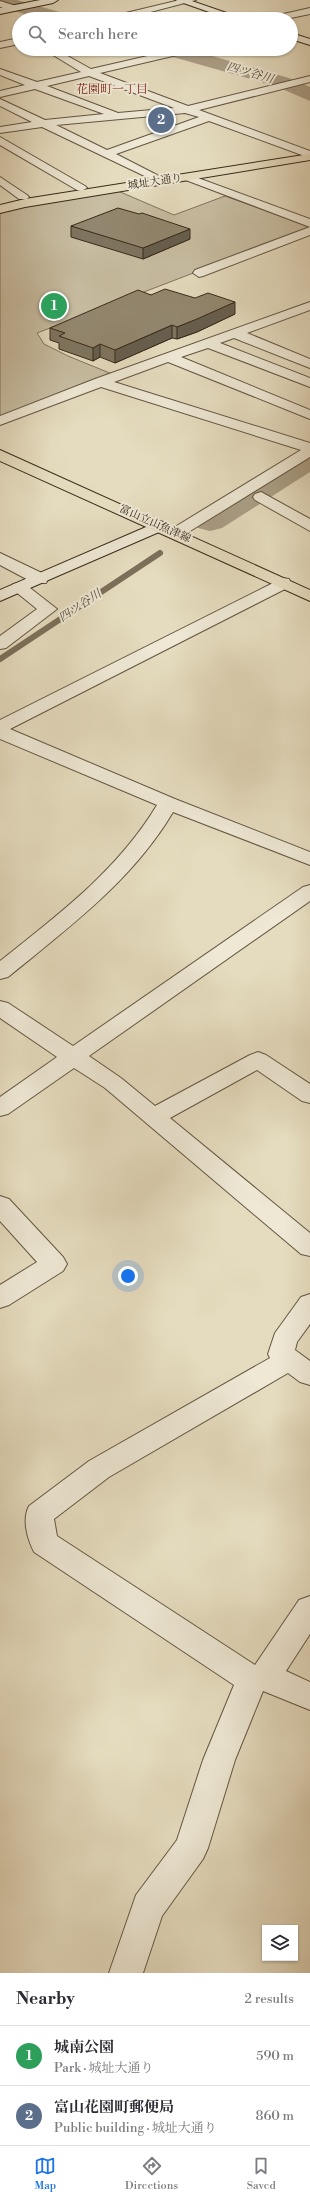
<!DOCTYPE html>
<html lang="en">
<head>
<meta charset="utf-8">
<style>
	:root { --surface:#fff; --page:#f2f2f3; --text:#2b2b33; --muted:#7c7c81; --line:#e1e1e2; --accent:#1a73e8 }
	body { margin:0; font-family:"Libre Bodoni","Noto Serif JP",serif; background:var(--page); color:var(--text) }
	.controls { position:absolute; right:12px; bottom:12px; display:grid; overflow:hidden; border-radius:0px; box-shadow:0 1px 3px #0004 }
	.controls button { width:36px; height:36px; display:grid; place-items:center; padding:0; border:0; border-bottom:1px solid var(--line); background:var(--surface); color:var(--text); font:20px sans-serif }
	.you { position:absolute; left:128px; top:1276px; width:14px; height:14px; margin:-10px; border:3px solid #fff; border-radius:50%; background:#1a73e8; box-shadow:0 0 0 6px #1a73e833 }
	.badge { display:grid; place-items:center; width:26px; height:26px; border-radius:50%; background:var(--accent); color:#fff; font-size:13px; font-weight:700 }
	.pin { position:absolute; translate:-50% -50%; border:2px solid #fff; box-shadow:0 1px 4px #0006 }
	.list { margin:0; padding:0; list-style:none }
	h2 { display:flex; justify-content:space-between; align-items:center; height:52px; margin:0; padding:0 16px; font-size:17px }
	h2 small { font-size:13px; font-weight:400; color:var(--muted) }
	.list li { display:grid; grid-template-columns:26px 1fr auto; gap:12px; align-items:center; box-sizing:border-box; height:60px; padding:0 16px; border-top:1px solid var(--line) }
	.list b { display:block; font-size:15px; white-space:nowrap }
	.list p { margin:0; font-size:13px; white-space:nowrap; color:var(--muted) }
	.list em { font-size:13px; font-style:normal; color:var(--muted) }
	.icon { flex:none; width:22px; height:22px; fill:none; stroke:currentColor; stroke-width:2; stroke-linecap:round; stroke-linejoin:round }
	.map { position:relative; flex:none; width:310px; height:1973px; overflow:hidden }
	.search { position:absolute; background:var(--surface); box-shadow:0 1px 3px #0004; left:12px; right:12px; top:12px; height:44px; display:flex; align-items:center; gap:10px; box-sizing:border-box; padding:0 14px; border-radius:22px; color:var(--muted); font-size:15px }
	.sheet { height:172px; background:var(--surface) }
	nav { display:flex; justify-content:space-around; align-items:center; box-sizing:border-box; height:56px; border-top:1px solid var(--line); background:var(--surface); font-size:11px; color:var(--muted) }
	nav a { display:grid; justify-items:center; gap:2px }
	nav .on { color:var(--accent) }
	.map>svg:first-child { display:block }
	.green { fill:#c8bea3; stroke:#80745e }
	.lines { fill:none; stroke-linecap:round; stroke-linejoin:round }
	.stream { stroke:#7c705b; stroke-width:6 }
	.river { fill:#aa9f87; fill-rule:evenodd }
	.street-casing { stroke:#635642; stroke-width:2 }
	.secondary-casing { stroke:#382a19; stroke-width:2 }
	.primary-casing { stroke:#382a19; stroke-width:2 }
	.highway-casing { stroke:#382a19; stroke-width:2 }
	.street { fill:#eee8d5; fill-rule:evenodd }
	.secondary { fill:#eee8d5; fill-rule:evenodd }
	.primary { fill:#e5dcbf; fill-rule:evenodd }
	.highway { fill:#e5dcbf; fill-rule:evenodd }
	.wall { fill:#7e745f; stroke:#382a19 }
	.shaded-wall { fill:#665e4e; stroke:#382a19 }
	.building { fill:#92876f; stroke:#382a19 }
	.labels { text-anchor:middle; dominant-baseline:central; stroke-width:4; stroke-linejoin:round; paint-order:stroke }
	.far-street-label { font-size:11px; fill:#382a19; stroke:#eee8d5 }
	.far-water-label { font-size:12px; font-style:italic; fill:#5a4d3a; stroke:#eee8d5 }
	.far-neighbourhood-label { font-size:12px; fill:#7a1f14; stroke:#eee8d5 }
</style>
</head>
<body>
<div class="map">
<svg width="310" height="1973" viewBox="0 0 310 1973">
	<rect width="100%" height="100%" fill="#e5dcbf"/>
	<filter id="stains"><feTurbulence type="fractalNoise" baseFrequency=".005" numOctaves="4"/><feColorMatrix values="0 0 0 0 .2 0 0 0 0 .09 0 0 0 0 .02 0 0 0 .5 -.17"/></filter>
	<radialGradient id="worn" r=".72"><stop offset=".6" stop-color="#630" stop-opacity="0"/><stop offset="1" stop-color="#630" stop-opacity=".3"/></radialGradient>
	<polygon class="green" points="118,191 174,215 225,196 309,226 308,229 37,333 44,344 68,356 117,376 0,417 0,213 30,205"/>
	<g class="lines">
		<polyline class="stream" points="0,659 160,553"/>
		<g class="river">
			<polygon points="0,0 17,0 70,15 73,19 42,19 0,7"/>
			<polygon points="156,49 188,49 289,78 310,87 310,101 275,86 159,53"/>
			<polygon points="310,450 310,472 222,528 210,531 198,528 194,521 198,514 299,452"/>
		</g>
		<defs>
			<g id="street">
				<polygon points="180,0 196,0 124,19 107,19 109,17"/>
				<polygon points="0,1 16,6 18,8 13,11 0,7"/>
				<polygon points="310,8 310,14 286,19 268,19 270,17"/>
				<polygon points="19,38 19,44 0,48 0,42"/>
				<path d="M43 49H55L91 69 178 49H196L194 51 100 73 188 106 310 76V82L199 110 310 151V158L209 121 116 154 157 175 159 177 153 180 42 127 0 133V127L32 122 0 106V99L45 120 104 114 35 89 0 97V91L25 85 0 75V69L37 82 81 72ZM89 76 174 108 118 113 47 86ZM185 113 199 117 107 150 56 125Z"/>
				<polygon points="0,137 85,186 87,188 81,191 77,190 0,145"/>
				<polygon points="187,174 310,219 310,227 183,179 181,177"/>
				<polygon points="0,177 27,195 29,197 27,199 19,199 0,185"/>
				<polygon points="310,227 310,235 203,276 199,277 193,273 195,270"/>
				<polygon points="310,302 310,310 247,333 310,359 310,368 234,338 220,343 310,378 310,387 208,348 181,357 310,410 310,419 168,362 114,382 310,443 310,457 182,536 170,536 168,533 170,530 301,450 101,387 0,425 0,416 95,379"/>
				<polygon points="261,492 310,519 310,531 255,500 253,497 255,494"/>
				<polygon points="0,553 46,575 48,579 46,583 34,583 0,565"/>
				<path d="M283 578 289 579 291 583 289 587 10 729 175 799 310 852V865L173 812C133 880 68 928 8 977L0 979V961C58 915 118 870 157 805L0 739V720Z"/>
				<polygon points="19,583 25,584 57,609 6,648 0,649 0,636 37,609 11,588 13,584"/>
				<polygon points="310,885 310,901 89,1056 121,1078 155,1106 250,1055 258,1052 266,1055 310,1084 310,1103 302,1101 257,1070 170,1118 310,1233 310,1256 301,1254 105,1088 74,1068 8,1114 0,1116 0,1097 57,1057 0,1018 0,1001 8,1003 73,1046 303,887"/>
				<polygon points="0,1196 9,1199 63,1257 67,1264 63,1271 9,1305 0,1308 0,1285 37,1262 0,1221"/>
				<path d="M310 1294V1324L297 1342 295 1350 310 1361V1385L300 1382 288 1373 109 1477 54 1519 57 1536 255 1665 299 1600 310 1596V1634L286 1671 310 1682V1710L263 1691 235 1760 208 1848 203 1859 162 1916 143 1973H109L136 1895 177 1840 203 1760 234 1685 34 1552C27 1538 22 1519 29 1506L89 1461 270 1358 268 1354 275 1333 301 1297Z"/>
			</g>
			<g id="secondary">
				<polygon points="40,0 58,0 53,3 0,14 0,8"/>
				<polygon points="175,0 189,0 244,19 229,19"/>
				<polygon points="291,33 310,39 310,45 291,39"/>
				<polygon points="160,521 166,523 168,526 166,529 0,601 0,590"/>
			</g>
			<polygon id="primary" points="0,450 310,590 310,601 0,461"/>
			<polygon id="highway" points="310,154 310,160 25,207 0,213 0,205 25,199"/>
		</defs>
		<use href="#street" class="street-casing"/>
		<use href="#secondary" class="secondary-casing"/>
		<use href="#primary" class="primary-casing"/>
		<use href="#highway" class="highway-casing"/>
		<use href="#street" class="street"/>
		<use href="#secondary" class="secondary"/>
		<use href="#primary" class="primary"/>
		<use href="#highway" class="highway"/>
	</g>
	<g class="wall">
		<polygon points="71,226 190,239 143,259 71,237"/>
		<polygon points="151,295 235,314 197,332 177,339 172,338 115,363 100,357 93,361 59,349 59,343 50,340 50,328"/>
	</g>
	<g class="shaded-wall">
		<polygon points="190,229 190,239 143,259 143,248"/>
		<polygon points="235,302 235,314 197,332 177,339 177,327"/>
		<polygon points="172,325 172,338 115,363 115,350"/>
		<polygon points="100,344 100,357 93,361 93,348"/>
	</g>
	<g class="building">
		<polygon points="118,208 139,214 142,213 190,229 143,248 71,226"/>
		<polygon points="165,289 195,298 208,293 235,302 197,319 177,327 172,325 115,350 100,344 93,348 59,336 65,333 50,328 138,290 151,295"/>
	</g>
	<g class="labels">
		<g class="far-street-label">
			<text transform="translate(155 182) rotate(-9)">城址大通り</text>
			<text transform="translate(155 524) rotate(24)">富山立山魚津線</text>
		</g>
		<g class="far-water-label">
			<text transform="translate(250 73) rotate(16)">四ツ谷川</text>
			<text transform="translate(80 606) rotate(-34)">四ツ谷川</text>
		</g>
		<g class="far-neighbourhood-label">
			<text x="112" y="89">花園町一丁目</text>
		</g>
	</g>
	<rect width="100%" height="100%" filter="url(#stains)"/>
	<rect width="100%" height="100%" fill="url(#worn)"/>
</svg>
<div class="controls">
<button><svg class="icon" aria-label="layers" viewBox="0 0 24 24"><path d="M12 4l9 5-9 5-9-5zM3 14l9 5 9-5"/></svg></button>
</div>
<div class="you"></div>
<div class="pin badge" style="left:54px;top:306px;background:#2e9e5b">1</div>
<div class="pin badge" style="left:161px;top:120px;background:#5c6f8a">2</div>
<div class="search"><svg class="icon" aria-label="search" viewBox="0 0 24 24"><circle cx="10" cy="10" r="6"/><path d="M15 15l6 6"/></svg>Search here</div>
</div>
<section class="sheet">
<h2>Nearby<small>2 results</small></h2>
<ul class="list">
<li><span class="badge" style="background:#2e9e5b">1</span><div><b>城南公園</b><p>Park · 城址大通り</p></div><em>590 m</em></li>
<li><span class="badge" style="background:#5c6f8a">2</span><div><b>富山花園町郵便局</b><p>Public building · 城址大通り</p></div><em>860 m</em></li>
</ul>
</section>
<nav>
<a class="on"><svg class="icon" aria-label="map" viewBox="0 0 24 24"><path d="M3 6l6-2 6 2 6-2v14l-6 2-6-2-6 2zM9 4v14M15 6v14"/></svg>Map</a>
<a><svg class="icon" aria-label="directions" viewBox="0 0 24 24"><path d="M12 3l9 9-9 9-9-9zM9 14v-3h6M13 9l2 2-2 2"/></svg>Directions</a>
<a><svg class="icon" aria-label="saved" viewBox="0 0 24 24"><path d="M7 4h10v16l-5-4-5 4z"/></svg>Saved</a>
</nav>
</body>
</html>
